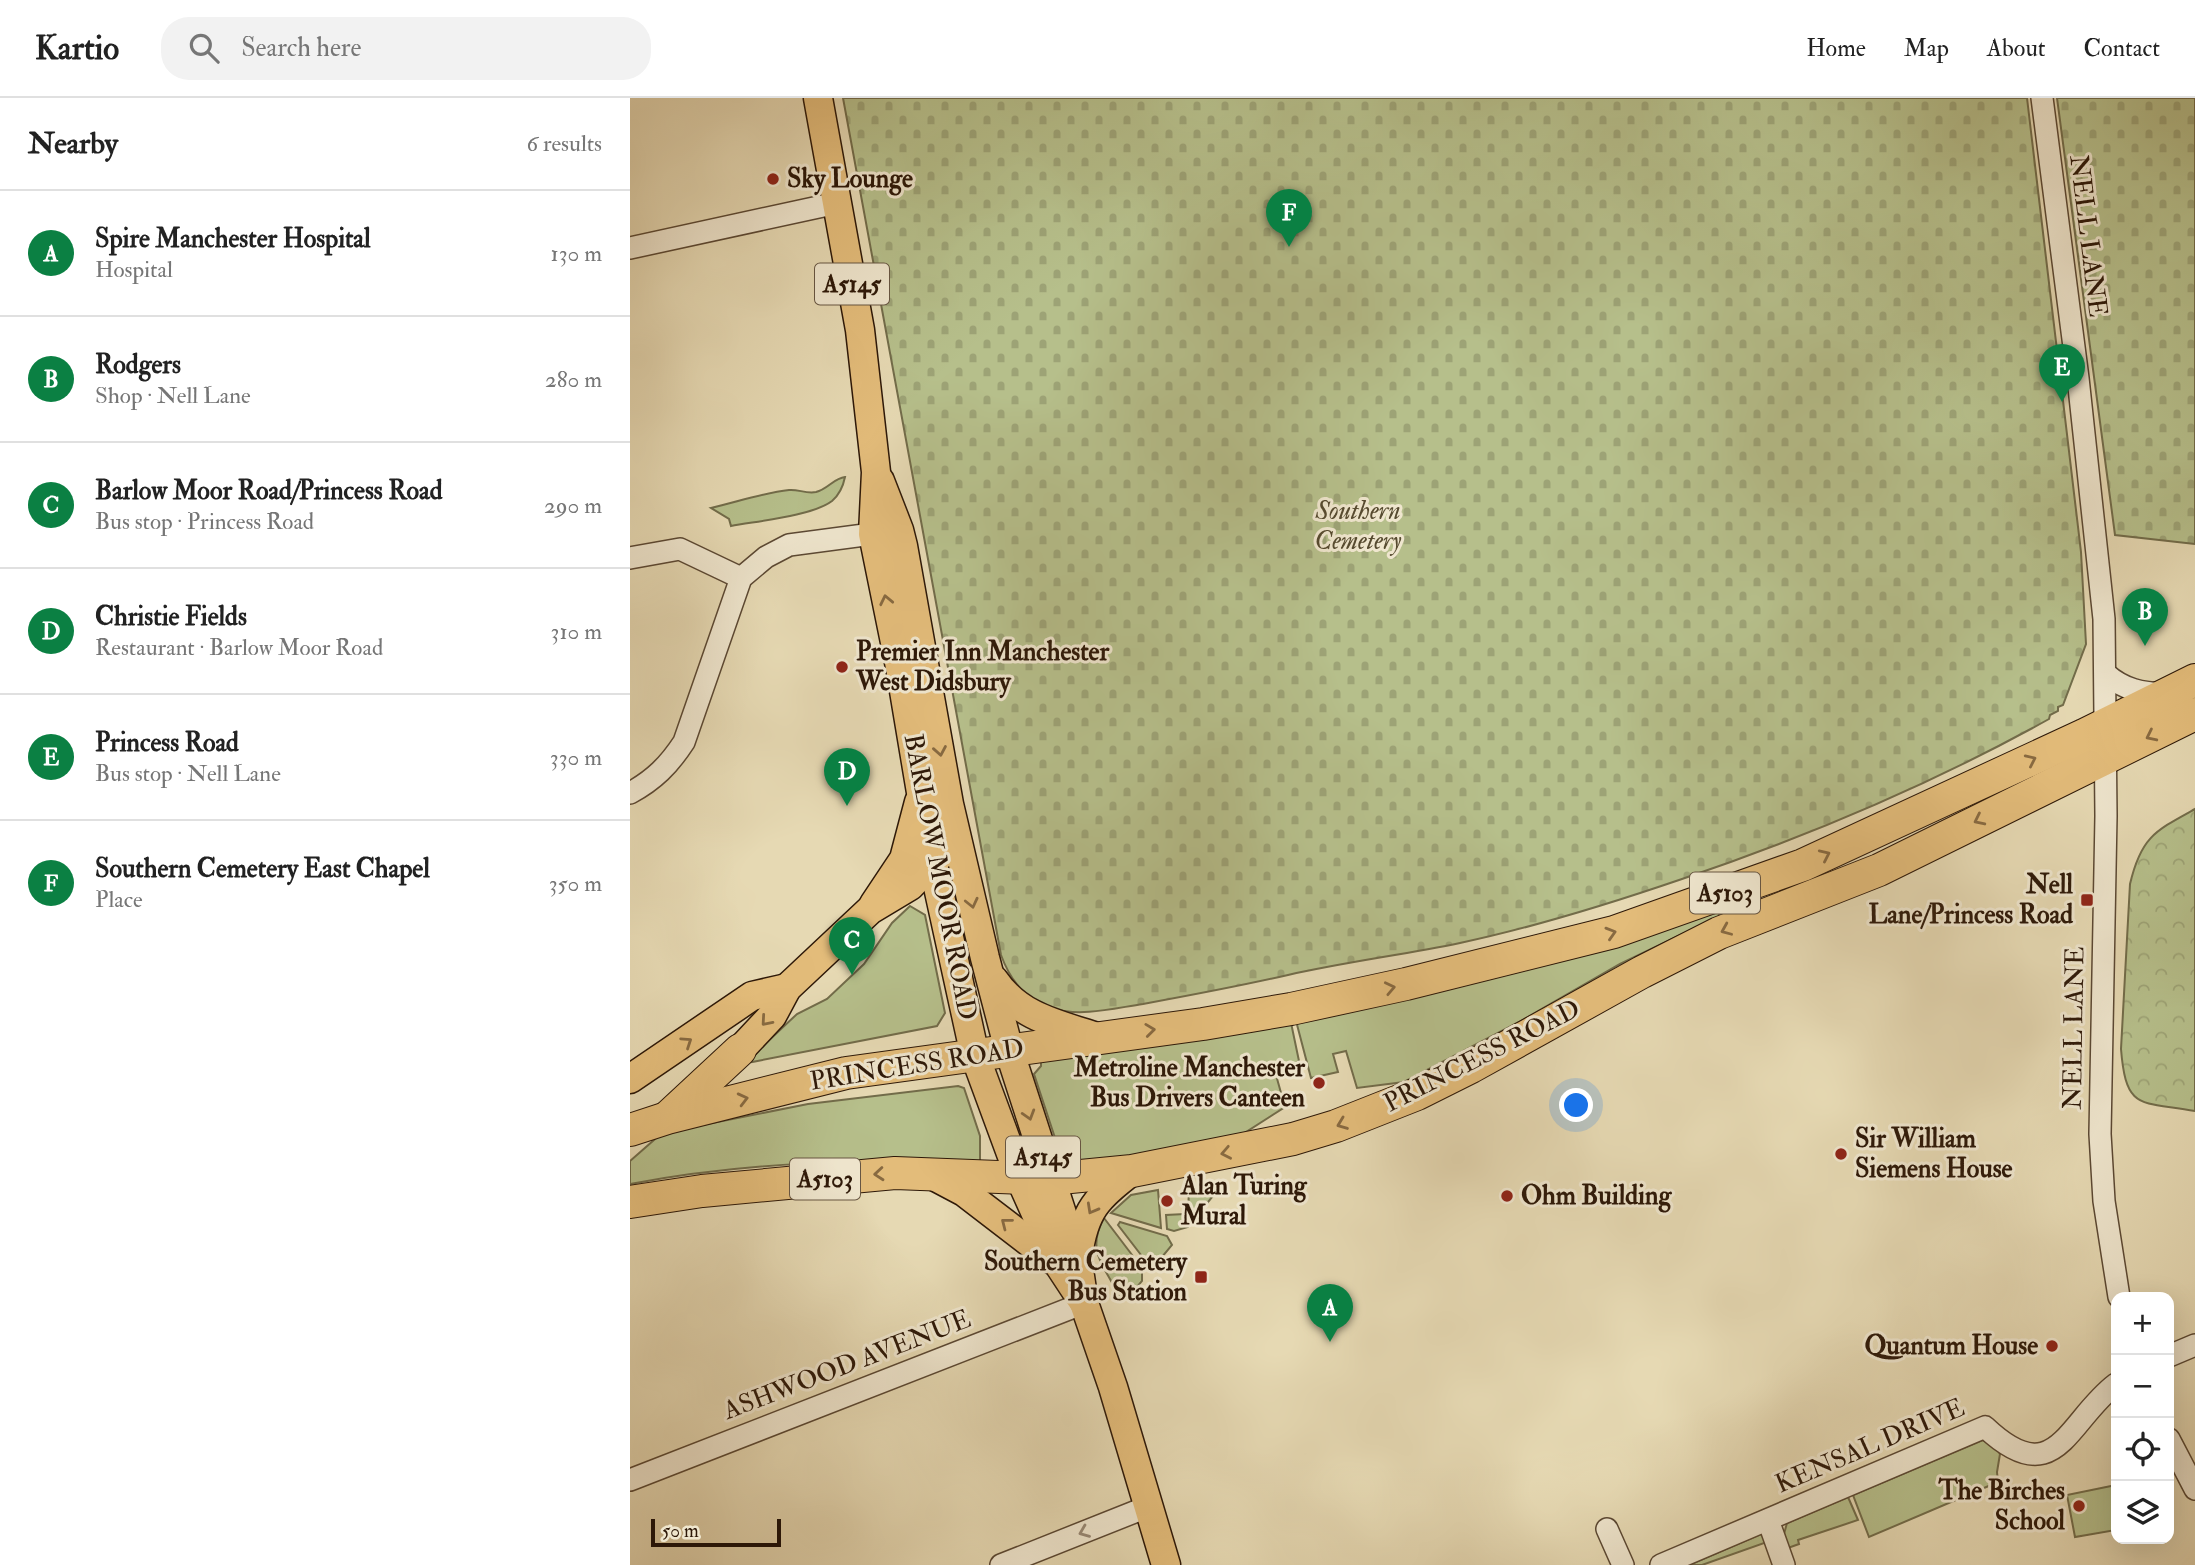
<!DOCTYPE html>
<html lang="en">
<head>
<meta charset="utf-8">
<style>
	:root { --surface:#fff; --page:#f2f2f2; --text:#222; --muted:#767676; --line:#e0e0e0; --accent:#0b8043 }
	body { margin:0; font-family:"IM FELL Double Pica",serif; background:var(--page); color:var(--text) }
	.controls { position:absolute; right:21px; bottom:21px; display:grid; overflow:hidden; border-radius:14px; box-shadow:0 7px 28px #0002 }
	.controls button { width:63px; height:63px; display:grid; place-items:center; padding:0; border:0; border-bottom:2px solid var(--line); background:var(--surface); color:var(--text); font:35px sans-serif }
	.scale { position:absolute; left:21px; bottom:18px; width:130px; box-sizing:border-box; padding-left:7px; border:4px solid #2d1808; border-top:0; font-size:19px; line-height:24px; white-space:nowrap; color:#2d1808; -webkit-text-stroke:5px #efe6ce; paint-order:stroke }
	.you { position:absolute; left:947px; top:1008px; width:24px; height:24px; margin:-18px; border:5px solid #fff; border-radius:50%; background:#1a73e8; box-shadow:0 0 0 10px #1a73e833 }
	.badge { display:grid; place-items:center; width:46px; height:46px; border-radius:50%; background:var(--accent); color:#fff; font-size:23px; font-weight:700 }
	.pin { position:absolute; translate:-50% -58px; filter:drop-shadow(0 2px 4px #0008) }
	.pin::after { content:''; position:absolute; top:37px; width:24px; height:21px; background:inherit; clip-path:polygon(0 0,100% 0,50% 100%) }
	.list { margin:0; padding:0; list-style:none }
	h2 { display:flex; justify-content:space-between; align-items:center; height:91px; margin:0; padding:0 28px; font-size:30px }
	h2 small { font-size:23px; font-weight:400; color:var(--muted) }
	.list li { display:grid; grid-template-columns:46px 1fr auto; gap:21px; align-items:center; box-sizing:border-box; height:126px; padding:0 28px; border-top:2px solid var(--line) }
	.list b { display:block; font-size:26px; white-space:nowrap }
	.list p { margin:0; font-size:23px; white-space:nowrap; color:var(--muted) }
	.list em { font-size:23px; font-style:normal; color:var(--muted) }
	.icon { flex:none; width:38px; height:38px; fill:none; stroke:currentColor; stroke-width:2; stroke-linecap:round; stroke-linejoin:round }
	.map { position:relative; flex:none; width:1565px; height:1467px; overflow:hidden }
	header { display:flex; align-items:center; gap:42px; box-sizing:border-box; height:98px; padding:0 35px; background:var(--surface); border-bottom:2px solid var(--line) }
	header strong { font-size:33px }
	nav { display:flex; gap:38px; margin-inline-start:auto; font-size:24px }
	.search { width:490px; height:63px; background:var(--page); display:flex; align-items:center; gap:18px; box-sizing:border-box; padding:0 24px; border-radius:28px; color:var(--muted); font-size:26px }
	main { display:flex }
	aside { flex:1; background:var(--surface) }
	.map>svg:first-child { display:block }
	.green { fill:#b6bf8b; stroke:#726c4a; stroke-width:2 }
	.forest { fill:url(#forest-crowns); stroke:#726c4a; stroke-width:2 }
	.cemetery { fill:url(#cemetery-stones); stroke:#726c4a; stroke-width:2 }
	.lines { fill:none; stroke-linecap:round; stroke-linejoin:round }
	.minor-casing { stroke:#5b4833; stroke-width:24 }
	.major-casing { stroke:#2d1808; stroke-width:31 }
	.highway-casing { stroke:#2d1808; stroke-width:34 }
	.minor { stroke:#efe6ce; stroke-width:21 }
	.major { stroke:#e3bc7a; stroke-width:28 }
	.highway { stroke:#e3bc7a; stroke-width:32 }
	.oneway { stroke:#886a41 }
	.oneway2 { stroke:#988975 }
	.poi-dot { fill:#8f2418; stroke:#efe6ce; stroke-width:2.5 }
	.labels { text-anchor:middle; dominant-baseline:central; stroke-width:6; stroke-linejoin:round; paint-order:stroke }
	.shield { fill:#efe6ce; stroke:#675643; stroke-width:2 }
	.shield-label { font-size:24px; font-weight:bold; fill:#2d1808 }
	.poi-label { font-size:26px; font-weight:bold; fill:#2d1808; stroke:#efe6ce; text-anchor:start }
	.street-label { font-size:26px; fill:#2d1808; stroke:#efe6ce }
	.park-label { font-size:26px; font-style:italic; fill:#564a2f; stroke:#efe6ce }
</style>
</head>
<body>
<header>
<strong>Kartio</strong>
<div class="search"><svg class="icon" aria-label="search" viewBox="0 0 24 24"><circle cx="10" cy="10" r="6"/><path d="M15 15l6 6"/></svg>Search here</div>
<nav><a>Home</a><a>Map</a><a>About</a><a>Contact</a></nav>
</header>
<main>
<aside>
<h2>Nearby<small>6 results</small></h2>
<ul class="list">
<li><span class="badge">A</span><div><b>Spire Manchester Hospital</b><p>Hospital</p></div><em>130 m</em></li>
<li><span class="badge">B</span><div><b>Rodgers</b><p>Shop · Nell Lane</p></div><em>280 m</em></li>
<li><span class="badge">C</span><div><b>Barlow Moor Road/Princess Road</b><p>Bus stop · Princess Road</p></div><em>290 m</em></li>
<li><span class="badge">D</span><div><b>Christie Fields</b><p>Restaurant · Barlow Moor Road</p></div><em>310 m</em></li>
<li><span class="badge">E</span><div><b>Princess Road</b><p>Bus stop · Nell Lane</p></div><em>330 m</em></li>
<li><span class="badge">F</span><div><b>Southern Cemetery East Chapel</b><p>Place</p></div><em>350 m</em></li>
</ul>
</aside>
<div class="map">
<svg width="1565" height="1467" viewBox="0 0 1565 1467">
	<defs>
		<pattern id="forest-crowns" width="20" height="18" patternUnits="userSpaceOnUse" patternTransform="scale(1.75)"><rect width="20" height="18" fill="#b6bf8b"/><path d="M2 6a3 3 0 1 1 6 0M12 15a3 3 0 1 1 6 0" fill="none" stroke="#9da376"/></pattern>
		<pattern id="cemetery-stones" width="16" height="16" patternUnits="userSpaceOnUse" patternTransform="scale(1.75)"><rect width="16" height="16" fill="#b6bf8b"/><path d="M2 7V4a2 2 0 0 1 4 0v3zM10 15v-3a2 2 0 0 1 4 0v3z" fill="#9da376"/></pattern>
	</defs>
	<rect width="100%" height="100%" fill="#e6d9b3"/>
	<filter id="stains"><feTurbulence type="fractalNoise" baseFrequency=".00286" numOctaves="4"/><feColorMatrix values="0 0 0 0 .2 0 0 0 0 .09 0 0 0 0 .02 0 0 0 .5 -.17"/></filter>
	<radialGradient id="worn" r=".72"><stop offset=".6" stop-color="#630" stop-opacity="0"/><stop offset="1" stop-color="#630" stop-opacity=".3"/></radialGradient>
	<g class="green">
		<path d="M215 379C213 389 209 397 202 403 182 418 127 423 101 428L99 421 81 410C107 404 133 395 159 392 168 391 176 396 186 394 198 391 204 380 215 379Z"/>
		<polygon points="280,808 295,817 315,915 307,928 122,964 120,960 167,916 197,901 234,866 262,825"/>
		<polygon points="1085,808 1090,818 990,866 889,924 774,984 727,990 716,953 703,956 708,974 681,980 665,919"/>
		<polygon points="660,920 669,963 646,977 655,1009 605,1041 525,1056 449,1063 427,1046 404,976 411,968 411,960"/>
		<path d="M328 988 334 990 350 1038V1064C232 1061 116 1064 0 1086V1063L32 1035 178 1006Z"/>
		<polygon points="586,1089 588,1092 564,1121 558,1115 559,1091"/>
		<polygon points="528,1092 531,1130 481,1115 501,1097"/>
		<polygon points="555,1116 560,1125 558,1129 544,1133 537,1131 536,1117"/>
		<path d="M474 1120 512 1170V1183L497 1201H490C478 1170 454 1156 474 1120Z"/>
		<polygon points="490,1124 537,1138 542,1147 527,1165 518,1166 488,1127"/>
		<polygon points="1353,1342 1365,1348 1370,1356 1367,1374 1368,1384 1239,1439 1223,1397"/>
		<polygon points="1486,1387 1486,1432 1445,1439 1437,1397"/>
		<polygon points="1218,1399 1228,1422 1168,1442 1169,1446 1158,1450 1154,1436 1157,1425"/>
		<polygon points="1131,1436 1140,1443 1072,1467 1059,1467"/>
	</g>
	<path class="forest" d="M1565 711V1013C1511 1003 1496 1014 1491 951L1500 786C1511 739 1525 733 1565 711Z"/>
	<g class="cemetery">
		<path d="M213 0H1397L1451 454 1456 546 1433 607 1428 609V613L1420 617 1419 621C1302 686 1179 738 1052 781 979 806 905 829 830 845 772 857 715 864 658 877 610 888 562 897 513 906 485 910 452 919 424 911 397 903 380 882 371 857Z"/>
		<polygon points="1427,0 1565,0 1565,446 1485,437"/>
	</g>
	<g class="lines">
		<defs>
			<g id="minor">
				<polyline points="1412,0 1448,280 1474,521 1476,718 1470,1036 1474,1103 1489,1199"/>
				<polyline points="0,150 207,105"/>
				<polyline points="0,460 50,451 111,480"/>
				<path d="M1476 576C1494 592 1512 595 1535 596"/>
				<path d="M0 695C24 682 39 667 54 644L111 480 136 459 159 447 257 434"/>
				<polyline points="1539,1258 1565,1247"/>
				<polyline points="1539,1341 1565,1391"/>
				<polyline points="0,1382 454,1205"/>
				<polyline points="1138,1422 1154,1467"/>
				<polyline points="977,1431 993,1467"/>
				<polyline points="371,1467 517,1409"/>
				<path d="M1031 1467 1355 1329C1426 1396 1437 1323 1486 1286"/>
			</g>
			<g id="major">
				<polyline points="188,0 230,232 246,374 243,436 270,569 303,766 345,958 390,1080 411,1127 429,1167 454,1205"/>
				<polyline points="250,383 269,432 273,448 319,706 355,860 379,952 448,1165 454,1205 483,1289 536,1467"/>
				<polyline points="244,806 274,761 289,704"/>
				<path d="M364 882C389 919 427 926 467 939"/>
				<polyline points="110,952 142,918 157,890 240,812 280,788 313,754"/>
				<polyline points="0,981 122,898 157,890"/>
				<polyline points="300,1076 334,1094 424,1163"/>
				<path d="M448 1158C454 1112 467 1100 502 1073"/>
			</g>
			<g id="highway">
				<polyline points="39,1018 110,952"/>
				<polyline points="0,1032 37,1020 216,975 573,926 661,911 776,886 984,834 1173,767 1454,637 1565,582"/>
				<polyline points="0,1104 72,1093 265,1075 420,1081 502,1073 663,1041 706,1028 787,996 841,969 1012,874 1089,835 1249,772 1565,616"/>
			</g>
		</defs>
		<use href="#minor" class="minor-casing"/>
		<use href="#major" class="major-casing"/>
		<use href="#highway" class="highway-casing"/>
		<use href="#minor" class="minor"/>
		<use href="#major" class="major"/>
		<use href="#highway" class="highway"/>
	</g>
	<defs><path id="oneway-chevron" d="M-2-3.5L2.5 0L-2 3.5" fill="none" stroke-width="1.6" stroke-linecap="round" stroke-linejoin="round" transform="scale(1.75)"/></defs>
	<g class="oneway">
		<use href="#oneway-chevron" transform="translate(256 502) rotate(-102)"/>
		<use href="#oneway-chevron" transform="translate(1521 638) rotate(154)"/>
		<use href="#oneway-chevron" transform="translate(310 653) rotate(80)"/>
		<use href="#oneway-chevron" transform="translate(1401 662) rotate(-25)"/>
		<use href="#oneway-chevron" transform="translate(1349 722) rotate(154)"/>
		<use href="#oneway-chevron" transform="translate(1195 757) rotate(-25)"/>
		<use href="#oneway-chevron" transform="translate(342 805) rotate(77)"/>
		<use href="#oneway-chevron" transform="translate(1096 832) rotate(157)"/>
		<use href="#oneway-chevron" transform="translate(981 835) rotate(-17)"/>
		<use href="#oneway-chevron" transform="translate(760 890) rotate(-12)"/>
		<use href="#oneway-chevron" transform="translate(136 923) rotate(131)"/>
		<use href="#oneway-chevron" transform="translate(520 932) rotate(-7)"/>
		<use href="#oneway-chevron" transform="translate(57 944) rotate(-34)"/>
		<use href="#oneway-chevron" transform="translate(113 1001) rotate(-14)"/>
		<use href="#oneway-chevron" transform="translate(399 1017) rotate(73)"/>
		<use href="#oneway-chevron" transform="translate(712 1026) rotate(159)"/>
		<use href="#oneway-chevron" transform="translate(596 1055) rotate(169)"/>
		<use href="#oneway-chevron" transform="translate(249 1076) rotate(175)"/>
		<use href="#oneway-chevron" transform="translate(462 1111) rotate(119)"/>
		<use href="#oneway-chevron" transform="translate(376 1125) rotate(-142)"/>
	</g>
	<use class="oneway2" href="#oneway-chevron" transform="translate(454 1434) rotate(158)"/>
	<g class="poi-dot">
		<circle cx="143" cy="81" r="7"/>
		<circle cx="212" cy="569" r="7"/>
		<rect x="1450" y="795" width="14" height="14" rx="3.5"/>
		<circle cx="689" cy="985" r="7"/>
		<circle cx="1211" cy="1056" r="7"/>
		<circle cx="877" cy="1098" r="7"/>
		<circle cx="537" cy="1103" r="7"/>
		<rect x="564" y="1172" width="14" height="14" rx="3.5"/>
		<circle cx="1422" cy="1248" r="7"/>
		<circle cx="1449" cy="1408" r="7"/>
	</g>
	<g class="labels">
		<g class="shield">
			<rect x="185" y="165.5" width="74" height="41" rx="5"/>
			<rect x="1060" y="774.5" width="70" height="41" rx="5"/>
			<rect x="376" y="1038.5" width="74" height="41" rx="5"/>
			<rect x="160" y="1060.5" width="70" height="41" rx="5"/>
		</g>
		<g class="shield-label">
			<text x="222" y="186">A5145</text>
			<text x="1095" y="795">A5103</text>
			<text x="413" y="1059">A5145</text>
			<text x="195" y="1081">A5103</text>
		</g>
		<g class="poi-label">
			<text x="157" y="81">Sky Lounge</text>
			<text x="226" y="554">Premier Inn Manchester<tspan x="226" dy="30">West Didsbury</tspan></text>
			<text x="1443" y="787" text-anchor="end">Nell<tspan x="1443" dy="30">Lane/Princess Road</tspan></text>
			<text x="675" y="970" text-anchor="end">Metroline Manchester<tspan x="675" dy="30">Bus Drivers Canteen</tspan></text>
			<text x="1225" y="1041">Sir William<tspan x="1225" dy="30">Siemens House</tspan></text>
			<text x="551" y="1088">Alan Turing<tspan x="551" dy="30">Mural</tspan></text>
			<text x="891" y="1098">Ohm Building</text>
			<text x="557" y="1164" text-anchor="end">Southern Cemetery<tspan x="557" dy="30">Bus Station</tspan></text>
			<text x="1408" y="1248" text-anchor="end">Quantum House</text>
			<text x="1435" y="1393" text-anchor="end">The Birches<tspan x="1435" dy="30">School</tspan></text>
		</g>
		<g class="street-label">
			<text transform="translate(1458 138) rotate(83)">NELL LANE</text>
			<text transform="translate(310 779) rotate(79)">BARLOW MOOR ROAD</text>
			<text transform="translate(1444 930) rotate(-89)">NELL LANE</text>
			<text transform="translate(852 958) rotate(-27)">PRINCESS ROAD</text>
			<text transform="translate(287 967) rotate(-9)">PRINCESS ROAD</text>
			<text transform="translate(217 1267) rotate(-21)">ASHWOOD AVENUE</text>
			<text transform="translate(1240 1348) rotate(-23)">KENSAL DRIVE</text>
		</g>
		<g class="park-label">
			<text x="728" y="413">Southern<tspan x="728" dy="30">Cemetery</tspan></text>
		</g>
	</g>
	<rect width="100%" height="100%" filter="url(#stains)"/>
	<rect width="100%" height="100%" fill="url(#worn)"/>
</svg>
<div class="controls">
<button>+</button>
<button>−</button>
<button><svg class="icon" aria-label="locate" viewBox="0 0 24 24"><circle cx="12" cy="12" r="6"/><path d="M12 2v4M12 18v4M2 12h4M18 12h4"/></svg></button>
<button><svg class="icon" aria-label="layers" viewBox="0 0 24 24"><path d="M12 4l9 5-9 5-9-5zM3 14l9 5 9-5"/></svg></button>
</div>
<div class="scale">50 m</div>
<div class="you"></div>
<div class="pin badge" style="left:700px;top:1244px">A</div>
<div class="pin badge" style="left:1515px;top:548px">B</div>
<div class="pin badge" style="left:222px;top:877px">C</div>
<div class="pin badge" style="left:217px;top:708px">D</div>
<div class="pin badge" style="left:1432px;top:304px">E</div>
<div class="pin badge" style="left:659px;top:149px">F</div>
</div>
</main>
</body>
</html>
